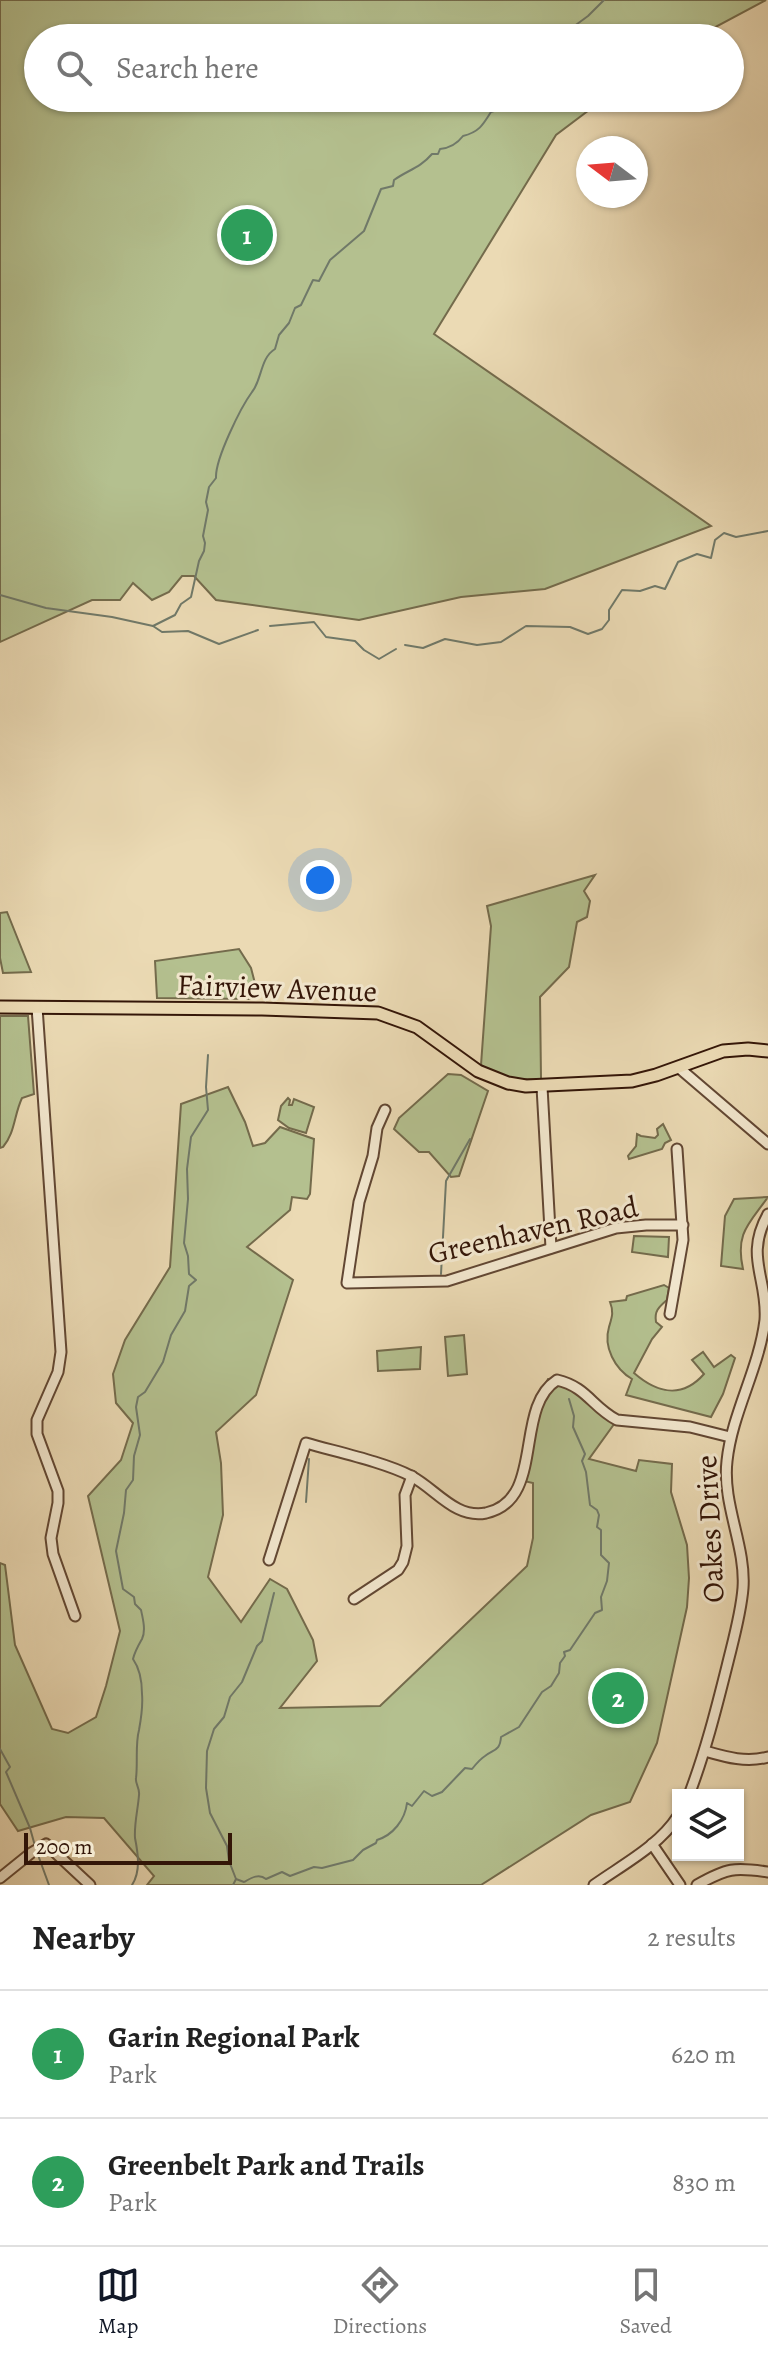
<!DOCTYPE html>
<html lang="en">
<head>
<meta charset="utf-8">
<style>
	:root { --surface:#fff; --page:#f2f2f2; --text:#222; --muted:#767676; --line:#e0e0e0; --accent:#111827 }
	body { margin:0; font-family:Alegreya,serif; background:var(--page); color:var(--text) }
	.controls { position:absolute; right:24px; bottom:24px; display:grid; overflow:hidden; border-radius:0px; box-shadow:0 2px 6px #0004 }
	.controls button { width:72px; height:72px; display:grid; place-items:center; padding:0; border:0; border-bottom:2px solid var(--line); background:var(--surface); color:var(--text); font:40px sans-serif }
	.compass { position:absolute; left:576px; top:136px; width:72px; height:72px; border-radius:50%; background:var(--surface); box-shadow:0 2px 6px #0004; rotate:286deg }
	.scale { position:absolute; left:24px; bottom:20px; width:208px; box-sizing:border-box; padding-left:8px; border:4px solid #341608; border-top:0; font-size:22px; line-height:28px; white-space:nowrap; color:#341608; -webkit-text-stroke:6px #f2e7ce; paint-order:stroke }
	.you { position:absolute; left:320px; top:880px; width:28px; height:28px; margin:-20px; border:6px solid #fff; border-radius:50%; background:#1a73e8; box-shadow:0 0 0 12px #1a73e833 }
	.badge { display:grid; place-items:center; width:52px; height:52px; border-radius:50%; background:var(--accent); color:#fff; font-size:26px; font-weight:700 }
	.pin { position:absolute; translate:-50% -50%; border:4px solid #fff; box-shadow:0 2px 8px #0006 }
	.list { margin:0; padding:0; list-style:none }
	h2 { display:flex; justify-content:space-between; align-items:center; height:104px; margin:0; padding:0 32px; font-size:34px }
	h2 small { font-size:26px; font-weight:400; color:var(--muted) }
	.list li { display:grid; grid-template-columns:52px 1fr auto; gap:24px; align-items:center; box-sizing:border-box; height:128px; padding:0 32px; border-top:2px solid var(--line) }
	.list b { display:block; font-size:30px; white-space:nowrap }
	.list p { margin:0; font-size:26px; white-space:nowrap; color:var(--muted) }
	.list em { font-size:26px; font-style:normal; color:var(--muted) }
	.icon { flex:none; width:44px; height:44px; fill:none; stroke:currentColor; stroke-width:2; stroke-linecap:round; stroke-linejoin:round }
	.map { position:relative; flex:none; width:768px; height:1885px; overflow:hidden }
	.search { position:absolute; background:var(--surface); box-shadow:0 2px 6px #0004; left:24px; right:24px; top:24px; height:88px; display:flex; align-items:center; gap:20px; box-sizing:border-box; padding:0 28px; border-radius:44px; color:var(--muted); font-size:30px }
	.sheet { height:360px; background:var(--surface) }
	nav { display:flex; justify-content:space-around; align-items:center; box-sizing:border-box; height:112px; border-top:2px solid var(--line); background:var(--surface); font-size:22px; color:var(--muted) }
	nav a { display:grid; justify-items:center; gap:4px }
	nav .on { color:var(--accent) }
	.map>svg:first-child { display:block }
	.green { fill:#b4c08f; stroke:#746b4c; stroke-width:2 }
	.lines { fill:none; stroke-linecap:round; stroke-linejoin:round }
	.stream { stroke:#707969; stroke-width:2 }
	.minor-casing { stroke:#624733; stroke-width:13 }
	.major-casing { stroke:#341608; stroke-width:15 }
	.minor { stroke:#f2e7ce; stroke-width:9 }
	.major { stroke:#ebdab4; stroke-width:11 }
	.labels { text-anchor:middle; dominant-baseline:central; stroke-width:6; stroke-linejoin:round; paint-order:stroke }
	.street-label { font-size:30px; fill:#341608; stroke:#f2e7ce }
</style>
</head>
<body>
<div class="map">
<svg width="768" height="1885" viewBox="0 0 768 1885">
	<rect width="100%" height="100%" fill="#ebdab4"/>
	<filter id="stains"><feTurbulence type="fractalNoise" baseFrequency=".0025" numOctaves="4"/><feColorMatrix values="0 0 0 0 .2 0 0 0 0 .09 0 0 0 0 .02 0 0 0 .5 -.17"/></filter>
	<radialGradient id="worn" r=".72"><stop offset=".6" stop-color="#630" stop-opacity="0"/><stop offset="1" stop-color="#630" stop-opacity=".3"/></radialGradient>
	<g class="green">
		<polygon points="0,0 766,0 695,38 38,38 38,98 605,98 556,135 434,334 711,526 545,589 461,597 359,620 216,600 194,576 182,576 169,592 152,600 133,583 120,600 92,600 0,642"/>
		<path d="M595 875 584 891 590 901 587 917 577 922 569 967 540 997 541 1079C518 1080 500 1080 481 1065L491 926 487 906Z"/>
		<polygon points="7,912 31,972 3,973 0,958 0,913"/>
		<polygon points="239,949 251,968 258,995 253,999 157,998 155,961"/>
		<path d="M0 1016H28L34 1094 22 1098C14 1115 15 1133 3 1147L0 1148Z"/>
		<polygon points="448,1074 461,1075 488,1091 459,1176 451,1177 429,1152 419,1152 394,1129 399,1118"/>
		<polygon points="228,1087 245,1122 253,1146 265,1143 280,1127 314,1139 310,1194 307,1199 292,1197 290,1210 247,1247 293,1280 256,1395 216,1432 221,1463 223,1515 208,1577 241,1622 270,1579 287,1589 313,1640 317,1661 280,1708 380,1706 527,1566 533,1538 533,1483 524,1481 537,1405 548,1379 563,1381 617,1420 589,1459 636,1471 639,1460 672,1464 671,1492 687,1545 689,1578 687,1607 657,1743 630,1802 591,1815 481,1885 147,1885 154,1876 104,1818 66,1817 18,1831 0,1804 0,1563 5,1565 15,1645 52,1729 68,1733 96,1717 106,1686 120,1631 88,1496 121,1460 133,1423 116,1403 113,1374 125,1340 170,1267 181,1104"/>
		<polygon points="288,1098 290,1100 289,1105 292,1105 294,1099 314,1107 306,1133 289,1128 278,1120 281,1106"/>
		<polygon points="663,1124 671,1140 665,1143 662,1149 629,1159 628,1156 636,1146 637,1134 641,1136 655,1138 658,1135 657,1129"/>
		<path d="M768 1197C749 1224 735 1233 743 1269L721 1266 725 1216 734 1199Z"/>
		<polygon points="634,1236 669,1237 668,1257 632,1252"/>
		<path d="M664 1285 669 1288 667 1300C659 1307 654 1311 656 1322L662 1327 652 1339 634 1373C657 1393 682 1399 704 1374L692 1360 703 1352 714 1367 731 1355 735 1358 723 1394 711 1417 626 1395 632 1379C615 1369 603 1347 609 1327 612 1317 614 1312 610 1302L626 1300 627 1296Z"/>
		<polygon points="464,1335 467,1374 448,1376 445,1337"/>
		<polygon points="421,1347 420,1369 378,1371 377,1351"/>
	</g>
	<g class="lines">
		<g class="stream">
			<polyline points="558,38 588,16 604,0"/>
			<polyline points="0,595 46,608 112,617 153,626 162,632 188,631 219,644 258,630"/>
			<path d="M153 626 175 615 181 604 191 597 199 561 204 551 205 543 203 536 208 510 206 502 209 487 216 478C215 459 241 407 252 392 262 380 260 358 275 349L279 335 289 323 295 308 301 305 313 280 319 281 330 260 364 231 381 189 393 186 394 180C408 170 420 168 432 154H438L440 149C450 148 457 144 463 136 479 132 483 125 491 112L500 109 514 98"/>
			<polyline points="270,626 314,622 326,637 355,641 364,650 379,659 396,649"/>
			<polyline points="405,645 423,648 445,639 477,645 501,642 526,626 570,627 588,634 602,629 609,620 609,610 622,590 640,591 655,586 665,589 678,562 697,554 711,558 715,540 724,533 736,537 768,531"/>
			<polyline points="441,1274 446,1181 470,1139"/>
			<polyline points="306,1502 309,1459"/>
			<polyline points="0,1749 10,1767 6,1772 30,1828 35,1846"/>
			<polyline points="38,1855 49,1885"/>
			<polyline points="236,1879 229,1861 227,1846 210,1813 206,1788 207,1751 214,1729 224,1717 230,1697 242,1682 257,1646 262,1641 274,1593"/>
			<path d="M132 1885C141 1871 138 1853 135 1838 134 1824 138 1809 139 1795 140 1788 135 1784 136 1778 138 1763 135 1745 139 1730 141 1719 143 1705 142 1694 142 1682 140 1669 133 1659 135 1651 138 1646 142 1639 146 1631 143 1619 141 1610L135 1604 134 1597 123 1589 116 1551 124 1513 126 1490 133 1480 134 1456 140 1435 136 1407 138 1397 145 1392 163 1362 171 1335 185 1311 189 1286 196 1280 189 1274 188 1256 184 1243 188 1199 187 1169 191 1137 208 1110 206 1087 208 1055"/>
			<path d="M233 1885 236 1879 244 1882C251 1878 259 1873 266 1879L282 1872 290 1876 314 1867 322 1868 353 1860 363 1850 376 1843 377 1840C393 1835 405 1820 407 1803L412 1806 424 1791 432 1796 442 1792 465 1768 472 1769C476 1764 480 1759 485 1756 494 1749 500 1751 501 1737L519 1727 542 1692 551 1686 559 1673 560 1663 565 1656 564 1652 570 1650 595 1613 602 1610 601 1597 607 1581 609 1563 601 1555V1530L597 1527 599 1515 597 1510 590 1505 586 1472 582 1461 585 1454 573 1427 574 1416 569 1399"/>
		</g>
		<defs>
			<g id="minor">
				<polyline points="37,1007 61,1352 58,1372 37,1420 37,1434 58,1491 58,1503 51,1538 53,1554 75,1616"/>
				<polyline points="678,1067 768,1144"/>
				<polyline points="542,1087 551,1248"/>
				<polyline points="385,1110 377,1128 373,1156 359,1202 347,1283 447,1281 616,1228 646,1225 683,1225"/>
				<polyline points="670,1314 683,1240 677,1149"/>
				<path d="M269 1560 306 1443C337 1452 384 1462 411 1476 436 1489 455 1519 486 1513 546 1500 513 1408 557 1380 587 1387 592 1407 617 1420L690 1427 730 1437"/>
				<polyline points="354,1599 398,1570 403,1562 407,1546 405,1495 412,1476"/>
				<path d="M705 1751C726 1757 746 1763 768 1757"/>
				<path d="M689 1795C705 1753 716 1710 727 1666 733 1641 741 1614 743 1588 746 1546 722 1504 727 1461 732 1413 759 1369 765 1320 768 1278 744 1257 768 1214"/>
				<polyline points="652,1844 680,1885"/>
				<polyline points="0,1878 31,1853 46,1844 90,1885"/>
				<path d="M594 1885C622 1865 659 1846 678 1816"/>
				<path d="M697 1885C727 1868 734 1867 768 1872"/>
			</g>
			<polyline id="major" points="0,1007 262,1009 378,1013 417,1027 478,1071 508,1083 526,1086 632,1081 656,1075 723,1051 748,1049 768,1051"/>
		</defs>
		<use href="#minor" class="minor-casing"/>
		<use href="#major" class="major-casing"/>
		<use href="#minor" class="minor"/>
		<use href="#major" class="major"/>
	</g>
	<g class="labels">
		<g class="street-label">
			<text transform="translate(277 988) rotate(2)">Fairview Avenue</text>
			<text transform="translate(533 1230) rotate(-13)">Greenhaven Road</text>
			<text transform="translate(710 1529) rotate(-93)">Oakes Drive</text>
		</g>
	</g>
	<rect width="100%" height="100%" filter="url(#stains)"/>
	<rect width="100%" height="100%" fill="url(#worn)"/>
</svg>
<div class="controls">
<button><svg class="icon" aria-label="layers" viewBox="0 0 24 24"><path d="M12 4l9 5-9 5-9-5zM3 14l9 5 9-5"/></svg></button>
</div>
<svg class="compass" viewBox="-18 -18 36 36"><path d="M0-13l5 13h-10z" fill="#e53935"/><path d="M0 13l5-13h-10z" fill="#767676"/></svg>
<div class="scale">200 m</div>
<div class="you"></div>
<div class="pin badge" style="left:247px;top:235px;background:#2e9e5b">1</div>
<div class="pin badge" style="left:618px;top:1698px;background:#2e9e5b">2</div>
<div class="search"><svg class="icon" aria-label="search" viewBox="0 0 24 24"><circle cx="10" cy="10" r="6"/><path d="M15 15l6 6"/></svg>Search here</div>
</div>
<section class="sheet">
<h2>Nearby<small>2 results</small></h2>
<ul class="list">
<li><span class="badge" style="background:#2e9e5b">1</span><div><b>Garin Regional Park</b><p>Park</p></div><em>620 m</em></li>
<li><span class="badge" style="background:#2e9e5b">2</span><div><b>Greenbelt Park and Trails</b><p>Park</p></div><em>830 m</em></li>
</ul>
</section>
<nav>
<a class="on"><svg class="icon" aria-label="map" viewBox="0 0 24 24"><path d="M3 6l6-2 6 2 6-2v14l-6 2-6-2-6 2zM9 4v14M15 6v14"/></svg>Map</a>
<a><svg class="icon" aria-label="directions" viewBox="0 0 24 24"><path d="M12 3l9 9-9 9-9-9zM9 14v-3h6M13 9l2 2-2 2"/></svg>Directions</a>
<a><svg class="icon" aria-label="saved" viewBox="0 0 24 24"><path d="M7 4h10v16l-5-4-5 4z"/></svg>Saved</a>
</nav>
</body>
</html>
